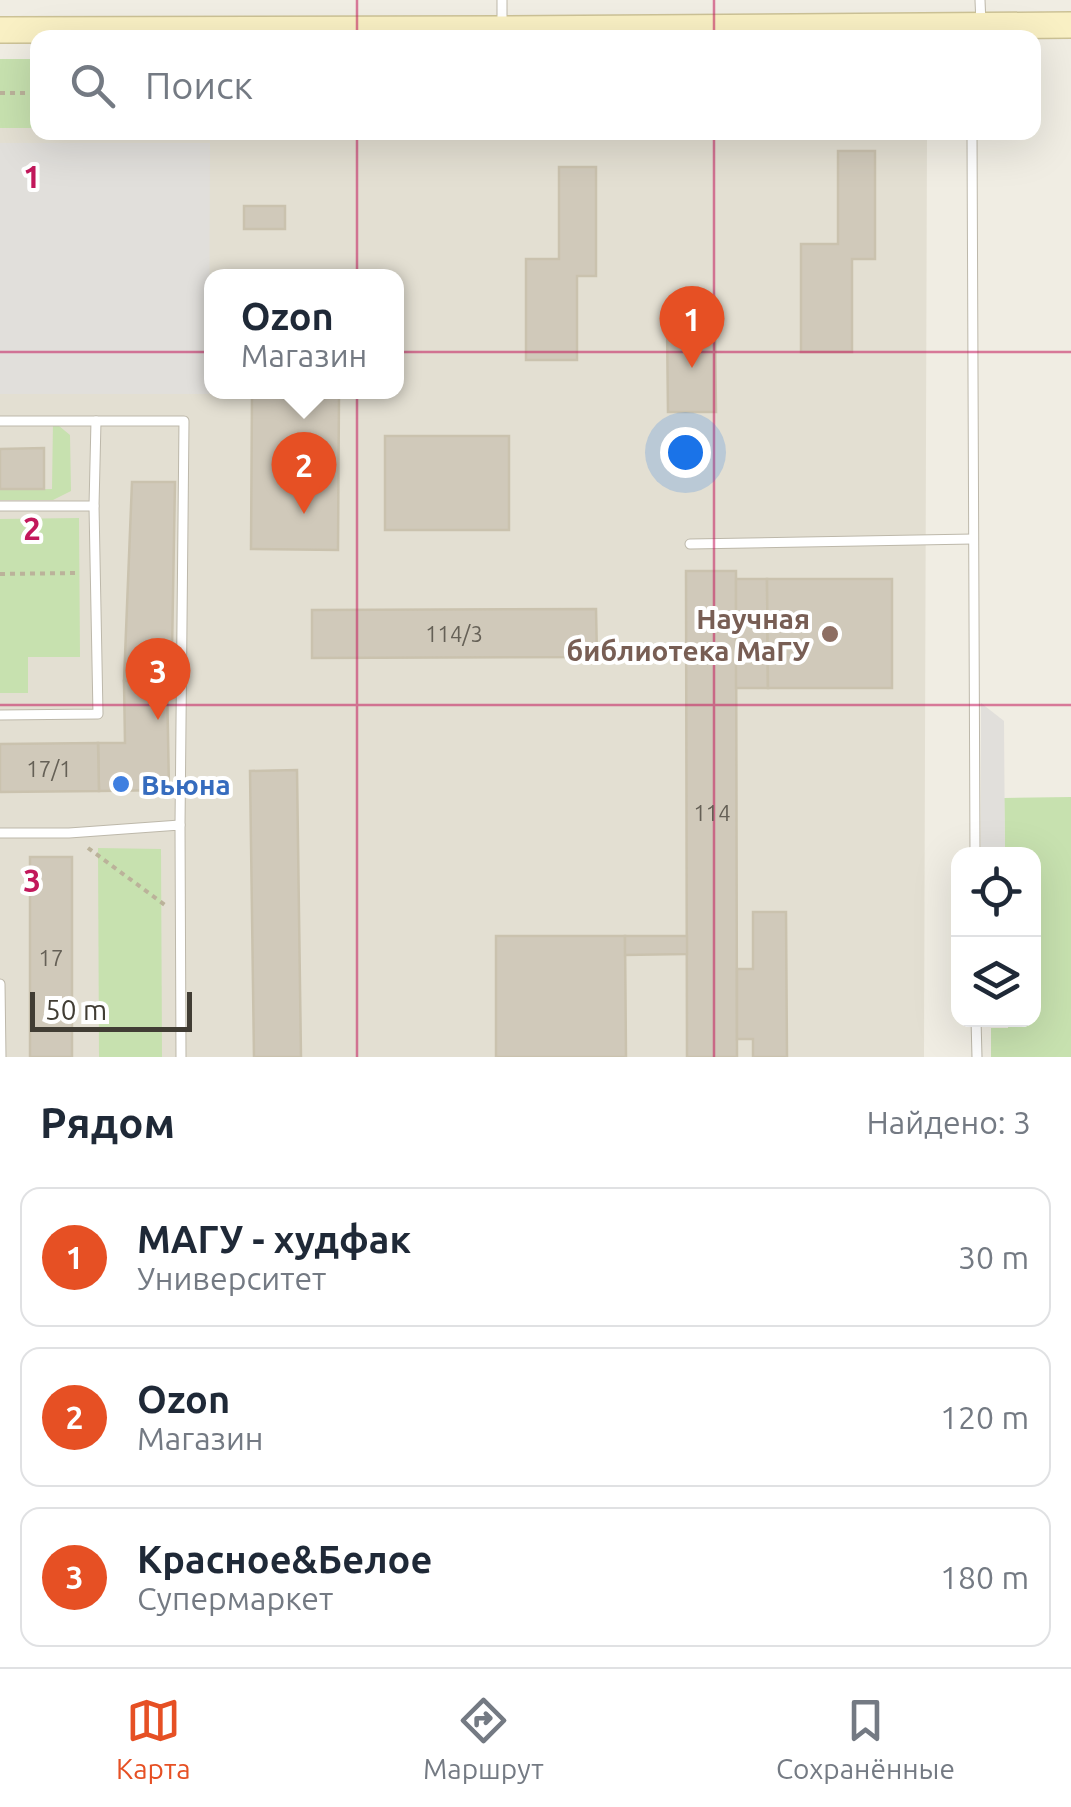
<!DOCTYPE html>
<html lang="ru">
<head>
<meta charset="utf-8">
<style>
	:root { --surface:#fff; --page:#f2f2f3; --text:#1f2937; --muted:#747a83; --line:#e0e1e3; --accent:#e65024 }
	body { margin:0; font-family:Ubuntu,sans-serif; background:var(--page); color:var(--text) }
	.controls { position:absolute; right:30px; bottom:30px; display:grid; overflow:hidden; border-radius:20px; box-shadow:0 10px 40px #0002 }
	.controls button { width:90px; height:90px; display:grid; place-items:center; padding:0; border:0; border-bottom:2px solid var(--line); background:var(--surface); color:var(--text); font:50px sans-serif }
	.scale { position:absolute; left:30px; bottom:25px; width:162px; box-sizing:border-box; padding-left:10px; border:5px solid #413d34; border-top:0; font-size:28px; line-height:35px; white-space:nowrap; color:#413d34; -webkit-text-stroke:8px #fff; paint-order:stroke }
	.you { position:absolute; left:685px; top:452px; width:35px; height:35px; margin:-25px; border:8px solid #fff; border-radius:50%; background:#1a73e8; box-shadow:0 0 0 15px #1a73e833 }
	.badge { display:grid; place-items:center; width:65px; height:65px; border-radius:50%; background:var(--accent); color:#fff; font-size:32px; font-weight:700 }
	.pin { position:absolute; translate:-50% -82px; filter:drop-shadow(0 2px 5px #0008) }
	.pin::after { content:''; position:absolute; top:52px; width:35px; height:30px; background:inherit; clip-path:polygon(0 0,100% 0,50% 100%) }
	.popup { position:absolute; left:204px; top:269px; width:200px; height:130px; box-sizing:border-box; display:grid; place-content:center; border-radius:20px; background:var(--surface); filter:drop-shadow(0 2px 8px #0005); font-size:32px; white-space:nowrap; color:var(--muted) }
	.popup b { font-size:38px; color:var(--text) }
	.popup::after { content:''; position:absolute; left:50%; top:100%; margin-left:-20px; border:20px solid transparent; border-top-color:var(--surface) }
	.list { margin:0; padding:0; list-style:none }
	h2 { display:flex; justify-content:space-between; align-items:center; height:130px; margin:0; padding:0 40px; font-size:42px }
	h2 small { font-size:32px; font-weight:400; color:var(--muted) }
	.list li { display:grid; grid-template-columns:65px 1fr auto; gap:30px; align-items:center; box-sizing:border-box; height:140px; margin:0 20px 20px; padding:0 20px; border:2px solid var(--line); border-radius:20px }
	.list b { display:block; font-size:38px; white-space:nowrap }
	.list p { margin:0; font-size:32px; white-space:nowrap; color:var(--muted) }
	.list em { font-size:32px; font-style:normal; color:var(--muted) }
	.icon { flex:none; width:55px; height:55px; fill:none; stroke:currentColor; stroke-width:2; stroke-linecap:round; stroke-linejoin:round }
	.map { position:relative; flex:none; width:1071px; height:1057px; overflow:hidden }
	.search { position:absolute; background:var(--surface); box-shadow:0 10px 40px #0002; left:30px; right:30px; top:30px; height:110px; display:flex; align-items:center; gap:25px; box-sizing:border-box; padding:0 35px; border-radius:20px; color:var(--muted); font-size:38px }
	.sheet { height:610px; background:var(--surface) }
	nav { display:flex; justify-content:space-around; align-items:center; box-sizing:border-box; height:140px; border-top:2px solid var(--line); background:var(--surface); font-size:28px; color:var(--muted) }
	nav a { display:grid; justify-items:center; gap:5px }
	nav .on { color:var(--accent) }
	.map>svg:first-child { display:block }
	.residential { fill:#e3dfd2; fill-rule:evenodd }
	.green { fill:#c7e1af }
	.parking { fill:#e1dfdb }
	.building { fill:#d0c9ba; stroke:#cac2ae; stroke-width:2.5 }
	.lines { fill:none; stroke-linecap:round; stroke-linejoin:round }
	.lane-casing { stroke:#bdb8aa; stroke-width:11 }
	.secondary-casing { stroke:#ccc296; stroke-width:28 }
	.path { stroke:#bbb29a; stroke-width:4; stroke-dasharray:5 5; stroke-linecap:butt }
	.lane { stroke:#fff; stroke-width:9 }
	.secondary { stroke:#f9f0c4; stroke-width:25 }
	.grid { fill:none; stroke:#c2185b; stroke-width:2.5; stroke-opacity:0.55 }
	.education-dot { fill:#8d6e63; stroke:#fff; stroke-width:4 }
	.shop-dot { fill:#3f7fe0; stroke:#fff; stroke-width:4 }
	.labels { text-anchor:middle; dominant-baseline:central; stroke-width:8; stroke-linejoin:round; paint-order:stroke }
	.number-label { font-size:22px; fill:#656056 }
	.education-label { font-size:28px; font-weight:bold; fill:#785e54; stroke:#fff; text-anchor:end }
	.shop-label { font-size:28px; font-weight:bold; fill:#366cbe; stroke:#fff; text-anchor:start }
	.grid-label { font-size:32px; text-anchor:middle; font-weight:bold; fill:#c2185b; stroke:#fff; stroke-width:8; stroke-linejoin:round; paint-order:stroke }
</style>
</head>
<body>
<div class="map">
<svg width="1071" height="1057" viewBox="0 0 1071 1057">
	<rect width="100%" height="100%" fill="#f0ede3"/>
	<path class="residential" d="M0 116H37L38 132 927 133 924 1057H0ZM212 276H396V392H212Z"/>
	<g class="green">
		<rect x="0" y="59" width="37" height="69"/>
		<polygon points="53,421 70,435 71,491 53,500 0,500 0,490 52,489"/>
		<polygon points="79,518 80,657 28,657 28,693 0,693 0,519"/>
		<polygon points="1071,797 1071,1057 991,1057 991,1028 1008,1028 1008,1020 1034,1019 1034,854 1005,854 1004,798"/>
		<polygon points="98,848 161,849 162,1057 99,1057"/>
	</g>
	<g class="parking">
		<polygon points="0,143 210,143 209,394 0,394"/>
		<polygon points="981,703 1004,721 1005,854 981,854"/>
	</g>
	<g class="building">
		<polygon points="838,151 875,151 875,259 852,259 852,352 801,352 801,244 838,244"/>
		<polygon points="559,167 596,167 596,276 577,276 577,360 526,360 526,259 559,259"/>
		<rect x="244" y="206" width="41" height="23"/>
		<polygon points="667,324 715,324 716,412 668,412"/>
		<polygon points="252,392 339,392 338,550 251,549"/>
		<rect x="385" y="436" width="124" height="94"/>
		<polygon points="44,448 44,489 0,489 0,449"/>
		<polygon points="132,482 175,482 172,651 166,651 167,680 124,681"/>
		<polygon points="686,571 736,571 737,1057 687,1057"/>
		<polygon points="736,579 767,579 768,688 736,688"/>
		<polygon points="767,579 892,579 892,688 768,688"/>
		<polygon points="596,609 597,657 312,658 312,610"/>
		<polygon points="167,680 169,790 99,791 98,743 125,743 124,681"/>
		<polygon points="98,743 99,791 0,792 0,744"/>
		<polygon points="297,770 301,1057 254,1057 250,771"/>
		<rect x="30" y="857" width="42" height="200"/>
		<polygon points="753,912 786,912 787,1057 753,1057 753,1039 737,1039 737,969 753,969"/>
		<polygon points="496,936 625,936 626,1057 496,1057"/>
		<polygon points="625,936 687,936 687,954 625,955"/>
	</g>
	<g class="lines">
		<defs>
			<g id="lane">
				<polyline points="502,0 502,27"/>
				<polyline points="980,0 981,25"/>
				<polyline points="972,132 975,854"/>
				<polyline points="0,421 184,421 180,825"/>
				<polyline points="0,506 94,506 96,421"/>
				<polyline points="690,544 973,539"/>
				<polyline points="0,715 98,714 94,506"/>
				<polyline points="0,833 69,833 180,825 181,1057"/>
				<polyline points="0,984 1,1057"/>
				<polyline points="976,1019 977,1057"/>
			</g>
			<polyline id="secondary" points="0,30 502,29 1071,25"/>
		</defs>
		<use href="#lane" class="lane-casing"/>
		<use href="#secondary" class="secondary-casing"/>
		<g class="path">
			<polyline points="0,93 38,93"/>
			<polyline points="0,574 79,573"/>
			<polyline points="88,848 165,905"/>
		</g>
		<use href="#lane" class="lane"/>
		<use href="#secondary" class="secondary"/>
	</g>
	<path class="grid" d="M357 0V38M714 0V38M357 132V1057M714 132V1057M0 352H1071M0 705H1071"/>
	<circle class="education-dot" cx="830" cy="634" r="10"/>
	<circle class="shop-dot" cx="121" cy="784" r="10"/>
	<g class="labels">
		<g class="number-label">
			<text x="454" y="633">114/3</text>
			<text x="49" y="768">17/1</text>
			<text x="712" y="812">114</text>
			<text x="51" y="957">17</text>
		</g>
		<g class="education-label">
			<text x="810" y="618">Научная<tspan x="810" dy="32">библиотека МаГУ</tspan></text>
		</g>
		<g class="shop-label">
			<text x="141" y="784">Вьюна</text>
		</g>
	</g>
	<g class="grid-label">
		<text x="32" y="188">1</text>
		<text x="32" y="540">2</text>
		<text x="32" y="892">3</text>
	</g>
</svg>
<div class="controls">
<button><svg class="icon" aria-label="locate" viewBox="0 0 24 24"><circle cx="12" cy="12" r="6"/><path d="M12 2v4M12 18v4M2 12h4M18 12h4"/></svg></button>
<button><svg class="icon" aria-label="layers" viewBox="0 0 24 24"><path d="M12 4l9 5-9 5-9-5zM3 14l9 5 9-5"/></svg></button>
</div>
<div class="scale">50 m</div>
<div class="you"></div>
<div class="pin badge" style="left:692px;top:368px">1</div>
<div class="pin badge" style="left:304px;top:514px">2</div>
<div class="popup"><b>Ozon</b>Магазин</div>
<div class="pin badge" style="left:158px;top:720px">3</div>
<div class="search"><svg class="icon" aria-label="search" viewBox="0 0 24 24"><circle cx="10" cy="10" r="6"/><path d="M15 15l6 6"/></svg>Поиск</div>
</div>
<section class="sheet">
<h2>Рядом<small>Найдено: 3</small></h2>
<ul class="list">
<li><span class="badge">1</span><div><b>МАГУ - худфак</b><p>Университет</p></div><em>30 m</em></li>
<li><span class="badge">2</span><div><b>Ozon</b><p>Магазин</p></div><em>120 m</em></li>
<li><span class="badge">3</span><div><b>Красное&amp;Белое</b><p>Супермаркет</p></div><em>180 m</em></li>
</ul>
</section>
<nav>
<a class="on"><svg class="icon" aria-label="map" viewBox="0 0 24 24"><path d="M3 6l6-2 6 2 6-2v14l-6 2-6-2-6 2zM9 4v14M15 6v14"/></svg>Карта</a>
<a><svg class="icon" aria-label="directions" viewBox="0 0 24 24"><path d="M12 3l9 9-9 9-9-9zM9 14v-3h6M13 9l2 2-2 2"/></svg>Маршрут</a>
<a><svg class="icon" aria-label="saved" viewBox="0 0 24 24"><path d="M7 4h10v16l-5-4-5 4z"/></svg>Сохранённые</a>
</nav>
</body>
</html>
